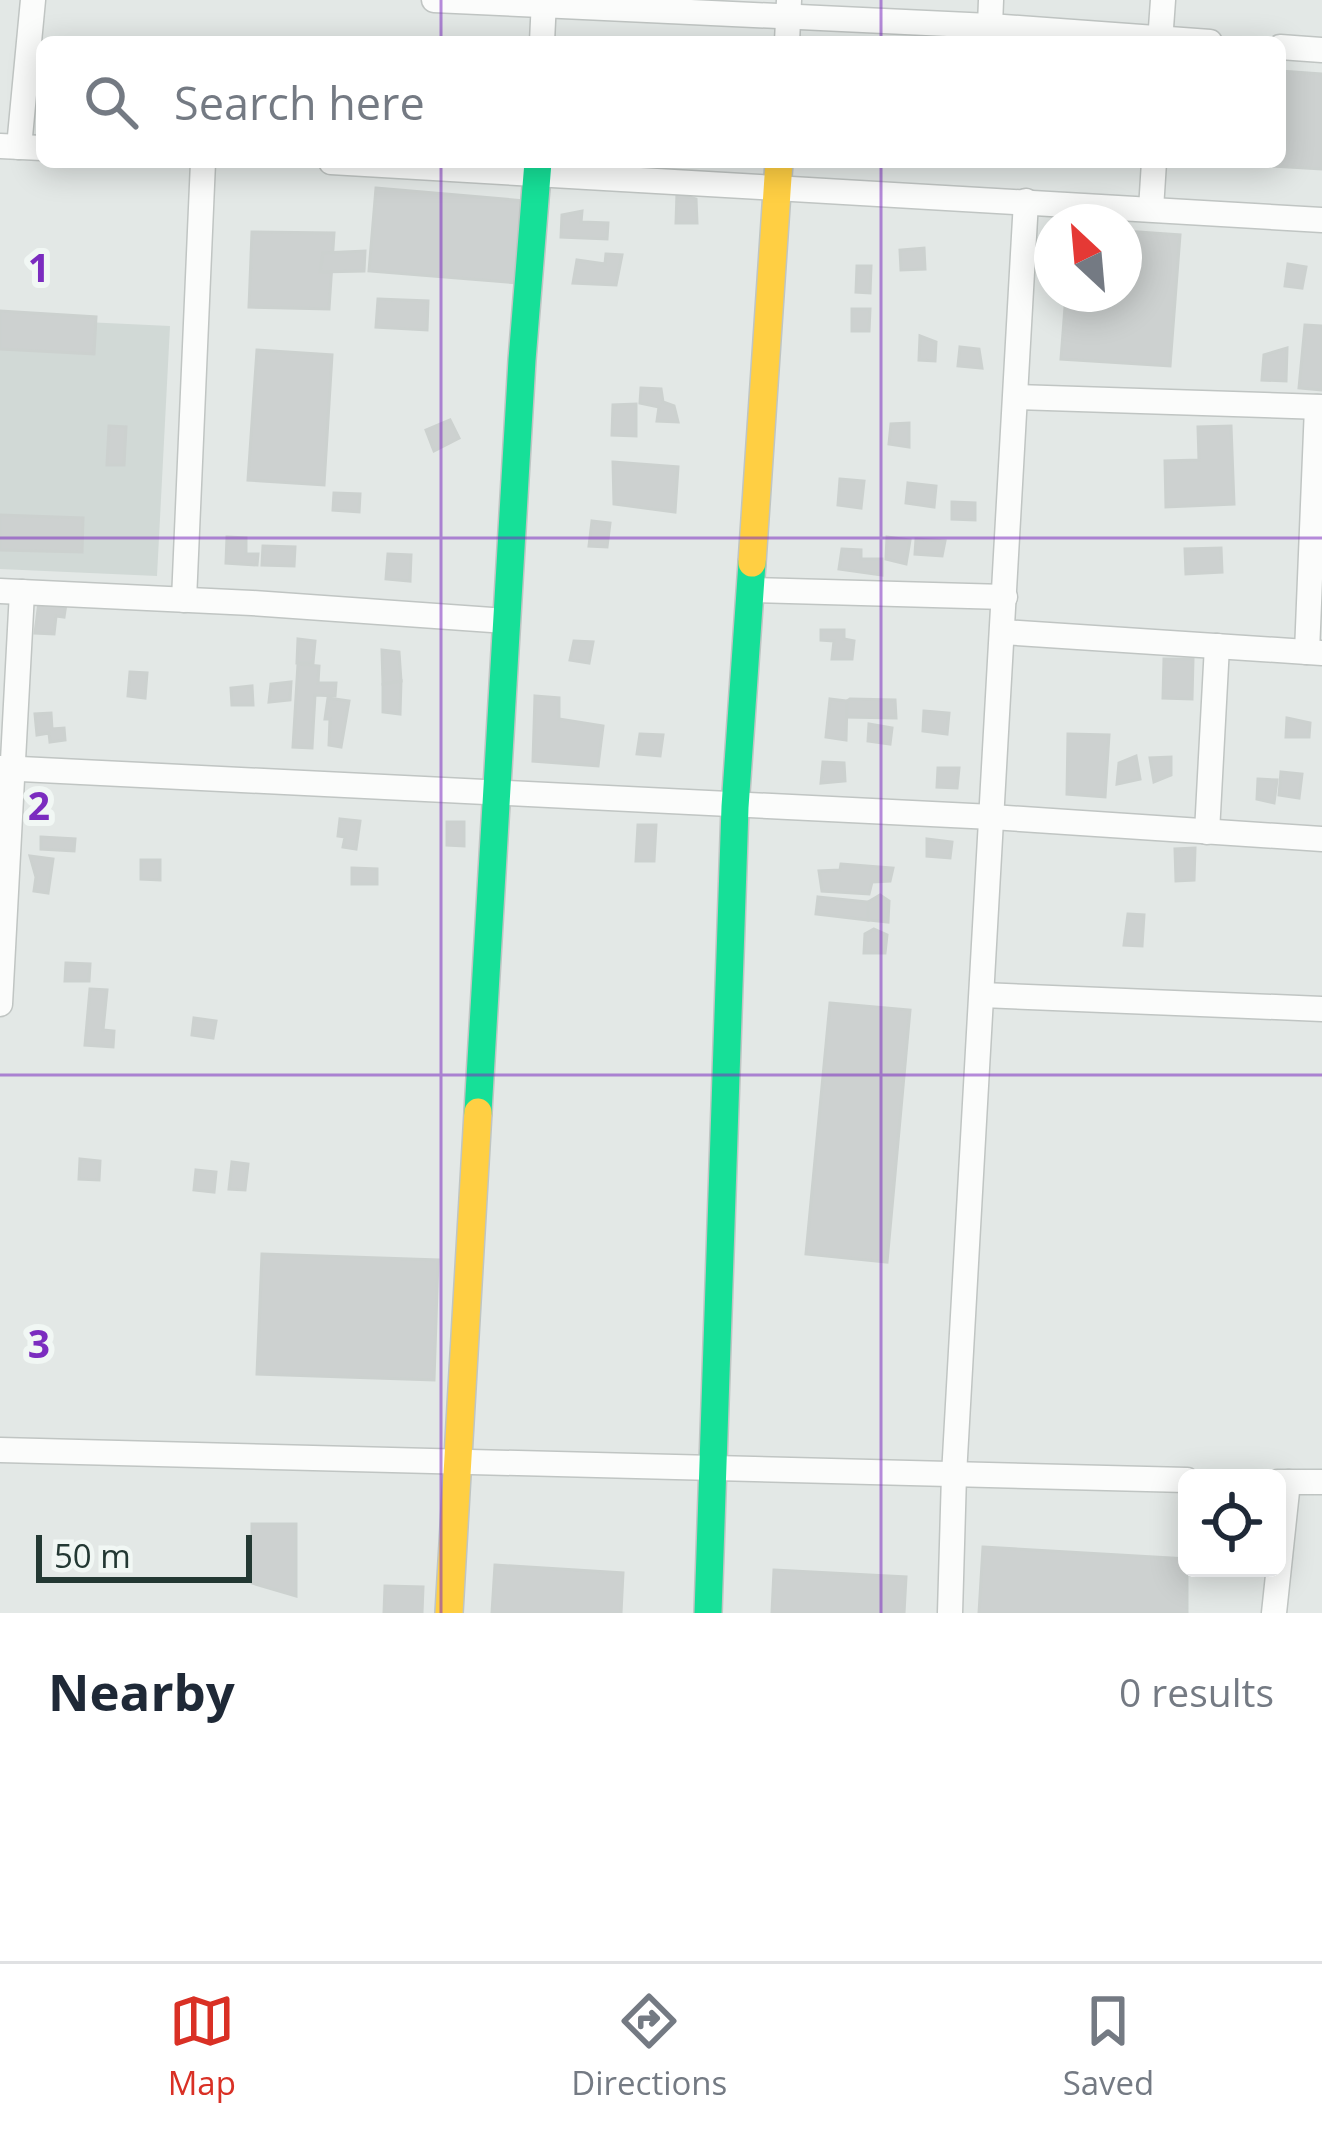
<!DOCTYPE html>
<html lang="en">
<head>
<meta charset="utf-8">
<style>
	:root { --surface:#fff; --page:#f2f2f3; --text:#1f2937; --muted:#747a83; --line:#e0e1e3; --accent:#d93025 }
	body { margin:0; font-family:"Open Sans",sans-serif; background:var(--page); color:var(--text) }
	.controls { position:absolute; right:36px; bottom:36px; display:grid; overflow:hidden; border-radius:18px; box-shadow:0 6px 30px #0003 }
	.controls button { width:108px; height:108px; display:grid; place-items:center; padding:0; border:0; border-bottom:3px solid var(--line); background:var(--surface); color:var(--text); font:60px sans-serif }
	.compass { position:absolute; left:1034px; top:204px; width:108px; height:108px; border-radius:50%; background:var(--surface); box-shadow:0 6px 30px #0003; rotate:334deg }
	.scale { position:absolute; left:36px; bottom:30px; width:216px; box-sizing:border-box; padding-left:12px; border:6px solid #233833; border-top:0; font-size:33px; line-height:42px; white-space:nowrap; color:#233833; -webkit-text-stroke:9px #f1f7f4; paint-order:stroke }
	.list { margin:0; padding:0; list-style:none }
	h2 { display:flex; justify-content:space-between; align-items:center; height:156px; margin:0; padding:0 48px; font-size:51px }
	h2 small { font-size:39px; font-weight:400; color:var(--muted) }
	.icon { flex:none; width:66px; height:66px; fill:none; stroke:currentColor; stroke-width:2; stroke-linecap:round; stroke-linejoin:round }
	.map { position:relative; flex:none; width:1322px; height:1613px; overflow:hidden }
	.search { position:absolute; background:var(--surface); box-shadow:0 6px 30px #0003; left:36px; right:36px; top:36px; height:132px; display:flex; align-items:center; gap:30px; box-sizing:border-box; padding:0 42px; border-radius:18px; color:var(--muted); font-size:45px }
	.sheet { height:348px; background:var(--surface) }
	nav { display:flex; justify-content:space-around; align-items:center; box-sizing:border-box; height:168px; border-top:3px solid var(--line); background:var(--surface); font-size:33px; color:var(--muted) }
	nav a { display:grid; justify-items:center; gap:6px }
	nav .on { color:var(--accent) }
	.map>svg:first-child { display:block }
	.built { fill:#d1d9d6 }
	.building { fill:#cdd1d0; stroke:#ccd1cf; stroke-width:3 }
	.lines { fill:none; stroke-linecap:round; stroke-linejoin:round }
	.street-casing { stroke:#c0c5c3; stroke-width:27 }
	.fast-casing { stroke:#bfc5c3; stroke-width:30 }
	.slow-casing { stroke:#bfc5c3; stroke-width:30 }
	.street { stroke:#fbfcfb; stroke-width:24 }
	.fast { stroke:#16e098; stroke-width:27 }
	.slow { stroke:#ffcf43; stroke-width:27 }
	.grid { fill:none; stroke:#7b2cbf; stroke-width:3; stroke-opacity:0.55 }
	.grid-label { font-size:39px; text-anchor:middle; font-weight:bold; fill:#7b2cbf; stroke:#f1f7f4; stroke-width:12; stroke-linejoin:round; paint-order:stroke }
</style>
</head>
<body>
<div class="map">
<svg width="1322" height="1613" viewBox="0 0 1322 1613">
	<rect width="100%" height="100%" fill="#e3e8e6"/>
	<polygon class="built" points="0,318 170,326 157,576 0,569"/>
	<g class="building">
		<polygon points="1280,71 1322,74 1322,169 1273,166 1273,162 1280,162"/>
		<polygon points="376,188 526,201 518,283 369,271"/>
		<polygon points="677,193 696,199 697,223 676,223"/>
		<polygon points="582,211 581,222 608,223 607,239 561,237 562,215"/>
		<polygon points="1124,231 1180,235 1170,366 1061,359 1066,294 1124,294"/>
		<polygon points="252,232 334,233 329,309 249,307"/>
		<polygon points="924,248 925,269 901,270 900,250"/>
		<polygon points="365,251 364,271 320,272 323,253"/>
		<polygon points="606,254 622,255 616,285 573,283 577,260 605,264"/>
		<polygon points="1288,264 1306,267 1302,288 1285,286"/>
		<polygon points="857,266 871,266 870,293 856,292"/>
		<polygon points="378,299 428,301 427,330 376,327"/>
		<polygon points="852,309 870,309 869,331 852,331"/>
		<polygon points="0,311 96,317 94,354 0,349"/>
		<polygon points="1305,325 1322,326 1322,390 1299,388"/>
		<polygon points="920,336 936,342 935,361 919,360"/>
		<polygon points="960,347 979,349 982,368 958,366"/>
		<polygon points="1287,348 1286,381 1262,380 1264,355"/>
		<polygon points="257,350 332,355 324,485 248,480"/>
		<polygon points="641,388 661,389 663,402 674,406 678,422 657,421 659,407 640,403"/>
		<polygon points="636,404 636,436 612,435 613,405"/>
		<polygon points="450,420 459,438 434,451 426,430"/>
		<polygon points="909,423 909,447 889,444 891,424"/>
		<polygon points="109,426 126,427 124,465 107,465"/>
		<polygon points="1231,426 1234,504 1166,507 1165,461 1199,460 1198,427"/>
		<polygon points="613,462 678,467 675,512 614,504"/>
		<polygon points="840,479 864,481 861,508 838,505"/>
		<polygon points="908,483 936,486 934,507 906,503"/>
		<polygon points="334,493 360,494 359,512 333,510"/>
		<polygon points="952,502 975,503 975,520 952,519"/>
		<polygon points="0,515 83,518 82,552 0,550"/>
		<polygon points="592,521 610,523 607,547 589,546"/>
		<polygon points="227,537 246,538 246,554 258,554 257,565 226,563"/>
		<polygon points="887,537 910,540 906,564 886,559"/>
		<polygon points="916,539 945,541 942,556 915,554"/>
		<polygon points="263,546 295,547 294,566 262,565"/>
		<polygon points="1221,548 1222,572 1186,574 1185,549"/>
		<polygon points="842,549 861,550 861,559 882,559 882,575 839,569"/>
		<polygon points="388,554 411,555 410,581 386,579"/>
		<polygon points="39,602 66,604 64,617 56,616 54,634 35,633"/>
		<polygon points="821,630 844,630 844,639 854,641 852,659 832,659 834,641 821,640"/>
		<polygon points="298,639 315,641 313,663 297,663"/>
		<polygon points="574,641 593,642 589,663 570,660"/>
		<polygon points="382,650 399,652 401,681 383,684"/>
		<polygon points="1164,659 1193,659 1192,699 1163,698"/>
		<polygon points="298,664 319,666 318,683 336,683 335,696 315,695 312,748 293,747"/>
		<polygon points="130,672 147,673 145,698 128,696"/>
		<polygon points="401,681 400,714 383,712 383,684"/>
		<polygon points="291,682 290,700 269,702 271,684"/>
		<polygon points="252,686 253,705 232,705 231,688"/>
		<polygon points="535,696 559,698 559,719 603,726 598,766 533,761"/>
		<polygon points="328,698 349,701 341,747 329,745 330,719 325,719"/>
		<polygon points="830,699 847,701 846,740 826,737"/>
		<polygon points="850,699 895,700 896,718 847,717 847,701"/>
		<polygon points="924,711 949,713 947,734 923,731"/>
		<polygon points="51,713 52,729 64,728 65,740 50,742 49,733 37,735 35,714"/>
		<polygon points="1287,718 1310,723 1309,737 1286,737"/>
		<polygon points="869,724 892,728 890,744 868,741"/>
		<polygon points="640,734 663,735 660,756 637,754"/>
		<polygon points="1068,734 1109,735 1105,797 1067,794"/>
		<polygon points="1136,756 1140,779 1117,784 1119,763"/>
		<polygon points="1171,757 1171,775 1154,782 1150,758"/>
		<polygon points="823,762 844,763 845,781 821,783"/>
		<polygon points="938,768 959,768 957,788 937,787"/>
		<polygon points="1281,772 1302,774 1299,798 1279,795"/>
		<polygon points="1258,779 1277,780 1274,803 1257,799"/>
		<polygon points="340,819 360,821 356,849 343,847 345,837 338,836"/>
		<polygon points="447,822 464,822 464,846 447,845"/>
		<polygon points="638,825 656,825 654,861 636,861"/>
		<polygon points="41,837 75,839 74,851 41,849"/>
		<polygon points="927,839 952,842 950,858 927,856"/>
		<polygon points="1195,848 1194,880 1176,881 1175,849"/>
		<polygon points="30,856 53,859 48,893 34,891 36,877"/>
		<polygon points="141,860 160,860 160,880 141,879"/>
		<polygon points="841,864 893,868 890,881 872,882 869,894 822,891 819,871 840,870"/>
		<polygon points="352,868 377,869 377,884 352,884"/>
		<polygon points="880,895 889,901 888,922 868,920 868,902"/>
		<polygon points="818,897 868,902 868,920 816,914"/>
		<polygon points="1128,914 1144,915 1142,946 1124,945"/>
		<polygon points="874,929 887,935 885,953 864,953 865,934"/>
		<polygon points="66,963 90,964 89,981 65,981"/>
		<polygon points="90,989 107,990 103,1030 114,1031 113,1047 85,1045"/>
		<polygon points="830,1003 910,1010 887,1262 806,1254"/>
		<polygon points="194,1018 216,1021 213,1038 192,1035"/>
		<polygon points="80,1159 100,1161 99,1180 79,1179"/>
		<polygon points="232,1162 248,1164 245,1190 229,1189"/>
		<polygon points="196,1170 216,1172 214,1192 194,1190"/>
		<polygon points="262,1254 438,1260 434,1380 257,1374"/>
		<polygon points="252,1524 296,1524 296,1596 252,1583"/>
		<polygon points="983,1547 1187,1559 1187,1613 979,1613"/>
		<polygon points="495,1565 623,1573 621,1613 492,1613"/>
		<polygon points="774,1570 906,1577 904,1613 772,1613"/>
		<polygon points="385,1586 423,1587 422,1613 384,1613"/>
	</g>
	<g class="lines">
		<defs>
			<g id="street">
				<polyline points="434,0 990,26 1210,42"/>
				<polyline points="990,26 991,0"/>
				<polyline points="542,42 544,0"/>
				<polyline points="787,42 789,0"/>
				<polyline points="1160,42 1163,0"/>
				<polyline points="1280,47 1322,50"/>
				<polyline points="0,146 42,148"/>
				<polyline points="19,147 33,0"/>
				<polyline points="331,162 1322,220"/>
				<polyline points="1151,209 1154,162"/>
				<polyline points="1016,397 1322,407"/>
				<polyline points="750,590 1005,597"/>
				<polyline points="0,591 252,603 506,621"/>
				<polyline points="184,600 203,162"/>
				<polyline points="1003,632 1322,653"/>
				<polyline points="1307,652 1317,407"/>
				<polyline points="0,768 992,817 1322,839"/>
				<polyline points="1207,832 1217,646"/>
				<polyline points="982,995 1322,1009"/>
				<polyline points="0,1004 22,592"/>
				<polyline points="0,1450 1187,1480"/>
				<polyline points="1277,1482 1322,1482"/>
				<polyline points="950,1613 954,1475 1026,201"/>
				<polyline points="1274,1613 1288,1482"/>
			</g>
			<g id="fast">
				<polyline points="478,1112 522,360 538,162"/>
				<polyline points="708,1613 735,807 752,563"/>
			</g>
			<g id="slow">
				<polyline points="752,563 779,162"/>
				<polyline points="449,1613 478,1112"/>
			</g>
		</defs>
		<use href="#street" class="street-casing"/>
		<use href="#fast" class="fast-casing"/>
		<use href="#slow" class="slow-casing"/>
		<use href="#street" class="street"/>
		<use href="#fast" class="fast"/>
		<use href="#slow" class="slow"/>
	</g>
	<path class="grid" d="M441 0V42M881 0V42M441 162V1613M881 162V1613M0 538H1322M0 1075H1322"/>
	<g class="grid-label">
		<text x="39" y="282">1</text>
		<text x="39" y="820">2</text>
		<text x="39" y="1358">3</text>
	</g>
</svg>
<div class="controls">
<button><svg class="icon" aria-label="locate" viewBox="0 0 24 24"><circle cx="12" cy="12" r="6"/><path d="M12 2v4M12 18v4M2 12h4M18 12h4"/></svg></button>
</div>
<svg class="compass" viewBox="-18 -18 36 36"><path d="M0-13l5 13h-10z" fill="#e53935"/><path d="M0 13l5-13h-10z" fill="#747a83"/></svg>
<div class="scale">50 m</div>
<div class="search"><svg class="icon" aria-label="search" viewBox="0 0 24 24"><circle cx="10" cy="10" r="6"/><path d="M15 15l6 6"/></svg>Search here</div>
</div>
<section class="sheet">
<h2>Nearby<small>0 results</small></h2>
<ul class="list">
</ul>
</section>
<nav>
<a class="on"><svg class="icon" aria-label="map" viewBox="0 0 24 24"><path d="M3 6l6-2 6 2 6-2v14l-6 2-6-2-6 2zM9 4v14M15 6v14"/></svg>Map</a>
<a><svg class="icon" aria-label="directions" viewBox="0 0 24 24"><path d="M12 3l9 9-9 9-9-9zM9 14v-3h6M13 9l2 2-2 2"/></svg>Directions</a>
<a><svg class="icon" aria-label="saved" viewBox="0 0 24 24"><path d="M7 4h10v16l-5-4-5 4z"/></svg>Saved</a>
</nav>
</body>
</html>
